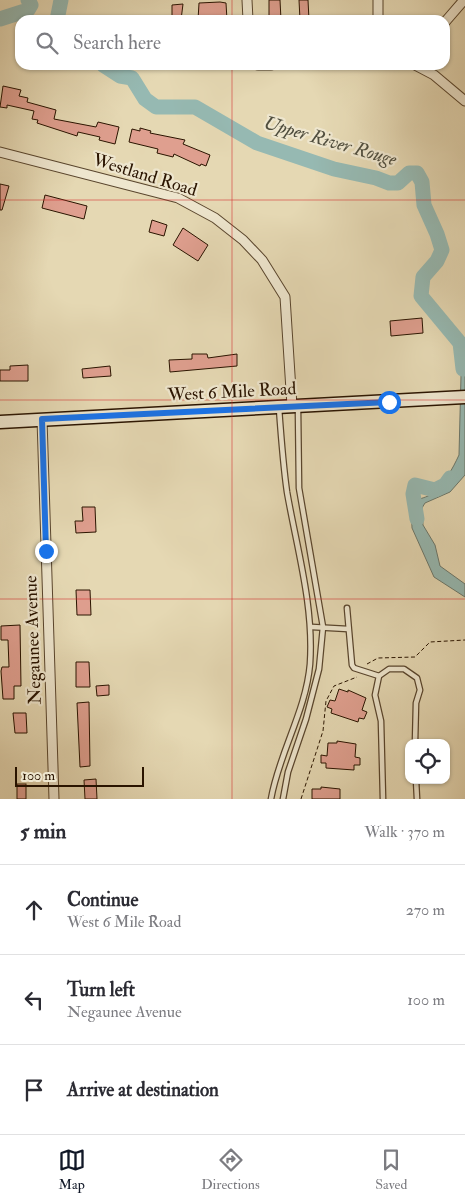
<!DOCTYPE html>
<html lang="en">
<head>
<meta charset="utf-8">
<style>
	:root { --surface:#fff; --page:#f7f7f7; --text:#2b2b33; --muted:#7c7c81; --line:#e1e1e2; --accent:#111827 }
	body { margin:0; font-family:"IM FELL Double Pica",serif; background:var(--page); color:var(--text) }
	.controls { position:absolute; right:15px; bottom:15px; display:grid; overflow:hidden; border-radius:10px; box-shadow:0 1px 4px #0004 }
	.controls button { width:45px; height:45px; display:grid; place-items:center; padding:0; border:0; border-bottom:1px solid var(--line); background:var(--surface); color:var(--text); font:25px sans-serif }
	.scale { position:absolute; left:15px; bottom:12px; width:129px; box-sizing:border-box; padding-left:5px; border:2px solid #2a1400; border-top:0; font-size:14px; line-height:18px; white-space:nowrap; color:#2a1400; -webkit-text-stroke:4px #eee6ce; paint-order:stroke }
	.stop { position:absolute; width:15px; height:15px; margin:-11px; border:4px solid #1a73e8; border-radius:50%; background:#fff }
	.stop.end { background:#1a73e8; border-color:#fff; box-shadow:0 1px 5px #0008 }
	.list { margin:0; padding:0; list-style:none }
	h2 { display:flex; justify-content:space-between; align-items:center; height:65px; margin:0; padding:0 20px; font-size:21px }
	h2 small { font-size:16px; font-weight:400; color:var(--muted) }
	.list li { display:grid; grid-template-columns:32px 1fr auto; gap:15px; align-items:center; box-sizing:border-box; height:90px; padding:0 20px; border-top:1px solid var(--line) }
	.list b { display:block; font-size:19px; white-space:nowrap }
	.list p { margin:0; font-size:16px; white-space:nowrap; color:var(--muted) }
	.list em { font-size:16px; font-style:normal; color:var(--muted) }
	.icon { flex:none; width:28px; height:28px; fill:none; stroke:currentColor; stroke-width:2; stroke-linecap:round; stroke-linejoin:round }
	.map { position:relative; flex:none; width:465px; height:799px; overflow:hidden }
	.search { position:absolute; background:var(--surface); box-shadow:0 1px 4px #0004; left:15px; right:15px; top:15px; height:55px; display:flex; align-items:center; gap:12px; box-sizing:border-box; padding:0 18px; border-radius:15px; color:var(--muted); font-size:19px }
	.sheet { height:335px; background:var(--surface) }
	nav { display:flex; justify-content:space-around; align-items:center; box-sizing:border-box; height:70px; border-top:1px solid var(--line); background:var(--surface); font-size:14px; color:var(--muted) }
	nav a { display:grid; justify-items:center; gap:2px }
	nav .on { color:var(--accent) }
	.map>svg:first-child { display:block }
	.water { fill:#96b9b2; stroke:#6b776b }
	.lines { fill:none; stroke-linecap:round; stroke-linejoin:round }
	.river { stroke:#96b9b2; stroke-width:15 }
	.building { fill:#df9f8f; stroke:#2a1400 }
	.service-casing { stroke:#59452d; stroke-width:7 }
	.minor-casing { stroke:#59452d; stroke-width:11 }
	.secondary-casing { stroke:#2a1400; stroke-width:15 }
	.path { stroke:#2a1400; stroke-width:1; stroke-dasharray:4 2.5; stroke-linecap:butt }
	.service { stroke:#eee6ce; stroke-width:4.5 }
	.minor { stroke:#eee6ce; stroke-width:9 }
	.secondary { stroke:#eee6ce; stroke-width:12 }
	.route { stroke:#1a73e8; stroke-width:6 }
	.grid { fill:none; stroke:#d62828; stroke-width:1; stroke-opacity:0.55 }
	.labels { text-anchor:middle; dominant-baseline:central; stroke-width:4.5; stroke-linejoin:round; paint-order:stroke }
	.street-label { font-size:18px; fill:#2a1400; stroke:#eee6ce }
	.water-label { font-size:19px; font-style:italic; fill:#504e3e; stroke:#eee6ce }
</style>
</head>
<body>
<div class="map">
<svg width="465" height="799" viewBox="0 0 465 799">
	<rect width="100%" height="100%" fill="#e5d8b3"/>
	<filter id="stains"><feTurbulence type="fractalNoise" baseFrequency=".004" numOctaves="4"/><feColorMatrix values="0 0 0 0 .2 0 0 0 0 .09 0 0 0 0 .02 0 0 0 .5 -.17"/></filter>
	<radialGradient id="worn" r=".72"><stop offset=".6" stop-color="#630" stop-opacity="0"/><stop offset="1" stop-color="#630" stop-opacity=".3"/></radialGradient>
	<path class="water" d="M465 348V475L450 492 425 503 422 508 423 525 435 545 440 566 465 584V597L434 577 412 528 411 504C417 499 421 499 428 496 442 489 453 468 459 455L461 376 459 349Z"/>
	<g class="lines">
		<g class="river">
			<polyline points="0,19 28,10 31,5 28,0"/>
			<polyline points="57,20 61,0"/>
			<polyline points="103,65 120,76 132,78 145,99 156,107 195,107 257,143 334,169 376,178 389,183 398,183 409,173 417,173 422,182 424,205 437,234 442,250 437,261 423,277 421,296 460,343 463,369"/>
			<polyline points="417,519 413,494 415,485 435,490 445,485 450,478"/>
		</g>
	</g>
	<g class="building">
		<polygon points="269,0 280,0 281,20 269,20"/>
		<polygon points="299,0 308,0 309,20 300,20"/>
		<polygon points="220,2 226,3 227,20 198,20 199,3"/>
		<polygon points="183,4 181,20 172,20 172,5"/>
		<polygon points="3,86 21,90 19,96 28,98 27,102 56,110 54,119 96,127 98,122 119,127 115,144 99,140 100,137 78,132 77,136 37,123 38,120 32,119 34,111 7,105 7,108 0,107"/>
		<polygon points="140,128 151,131 150,133 185,140 183,144 210,155 206,166 201,164 200,166 174,154 173,157 157,153 158,149 129,142 132,129 140,131"/>
		<polygon points="0,184 9,186 2,210 0,210"/>
		<polygon points="45,195 87,206 84,219 42,208"/>
		<polygon points="152,220 167,225 164,236 149,232"/>
		<polygon points="183,228 208,245 198,261 173,245"/>
		<polygon points="422,318 423,333 391,336 390,321"/>
		<polygon points="192,354 207,354 208,358 237,354 237,366 170,372 169,360 192,359"/>
		<polygon points="28,365 28,381 0,381 0,370 10,370 10,366"/>
		<polygon points="110,366 111,376 83,378 82,369"/>
		<polygon points="82,507 95,507 96,532 76,533 75,521 83,521"/>
		<polygon points="76,590 90,590 91,615 77,615"/>
		<polygon points="20,625 21,686 14,686 14,699 3,699 1,671 2,667 9,667 8,640 1,640 1,626"/>
		<polygon points="76,662 89,662 90,687 76,687"/>
		<polygon points="109,685 109,695 97,696 96,686"/>
		<polygon points="339,689 348,692 348,690 366,698 362,710 367,712 364,719 359,718 358,722 331,713 332,709 327,707 330,700 335,701"/>
		<polygon points="89,702 90,766 80,767 77,703"/>
		<polygon points="13,713 26,713 27,733 15,733"/>
		<polygon points="337,741 356,744 355,757 360,758 360,765 354,765 354,770 326,768 326,763 321,763 321,755 327,756 328,743 337,743"/>
		<polygon points="96,779 97,799 85,799 84,780"/>
		<rect x="17" y="784" width="9" height="15"/>
		<polygon points="321,787 340,789 340,799 312,799 312,789 321,789"/>
	</g>
	<g class="lines">
		<defs>
			<g id="service">
				<polyline points="347,608 352,665 354,668 379,676"/>
				<polyline points="312,627 348,629"/>
				<polyline points="416,780 417,799"/>
				<path d="M271 799C279 753 306 711 310 664 314 606 297 549 287 492 283 464 281 436 279 408"/>
				<polyline points="283,799 288,772 306,719 319,669 323,627 299,488 298,408"/>
				<polyline points="383,799 381,721 375,695 379,676 389,669 404,669 417,678 420,690 416,703 415,743"/>
			</g>
			<g id="minor">
				<polyline points="247,0 248,20"/>
				<polyline points="378,0 378,20"/>
				<polyline points="445,22 464,0"/>
				<polyline points="258,65 271,65"/>
				<polyline points="415,65 434,75 465,101"/>
				<polyline points="0,152 178,198 215,218 243,240 262,260 285,297 292,406"/>
				<polyline points="42,419 54,799"/>
			</g>
			<polyline id="secondary" points="0,422 465,397"/>
		</defs>
		<use href="#service" class="service-casing"/>
		<use href="#minor" class="minor-casing"/>
		<use href="#secondary" class="secondary-casing"/>
		<g class="path">
			<polyline points="367,664 378,658 415,657 430,642 465,640"/>
			<polyline points="301,799 323,731 326,701 334,686 357,677"/>
		</g>
		<use href="#service" class="service"/>
		<use href="#minor" class="minor"/>
		<use href="#secondary" class="secondary"/>
	</g>
	<g class="lines">
		<polyline class="route" points="46,551 42,419 389,402"/>
	</g>
	<path class="grid" d="M232 0V20M232 65V799M0 200H465M0 400H465M0 599H465"/>
	<g class="labels">
		<g class="street-label">
			<text transform="translate(145 175) rotate(17)">Westland Road</text>
			<text transform="translate(232 392) rotate(-3)">West 6 Mile Road</text>
			<text transform="translate(33 640) rotate(-92)">Negaunee Avenue</text>
		</g>
		<g class="water-label">
			<text transform="translate(330 141) rotate(16)">Upper River Rouge</text>
		</g>
	</g>
	<rect width="100%" height="100%" filter="url(#stains)"/>
	<rect width="100%" height="100%" fill="url(#worn)"/>
</svg>
<div class="controls">
<button><svg class="icon" aria-label="locate" viewBox="0 0 24 24"><circle cx="12" cy="12" r="6"/><path d="M12 2v4M12 18v4M2 12h4M18 12h4"/></svg></button>
</div>
<div class="scale">100 m</div>
<div class="stop" style="left:389px;top:402px"></div>
<div class="stop end" style="left:46px;top:551px"></div>
<div class="search"><svg class="icon" aria-label="search" viewBox="0 0 24 24"><circle cx="10" cy="10" r="6"/><path d="M15 15l6 6"/></svg>Search here</div>
</div>
<section class="sheet">
<h2>5 min<small>Walk · 370 m</small></h2>
<ul class="list">
<li><svg class="icon" aria-label="ahead" viewBox="0 0 24 24"><path d="M12 20V5M6 11l6-6 6 6"/></svg><div><b>Continue</b><p>West 6 Mile Road</p></div><em>270 m</em></li>
<li><svg class="icon" aria-label="left" viewBox="0 0 24 24"><path d="M17 20v-9H6M10 6l-5 5 5 5"/></svg><div><b>Turn left</b><p>Negaunee Avenue</p></div><em>100 m</em></li>
<li><svg class="icon" aria-label="arrive" viewBox="0 0 24 24"><path d="M6 21V4h12l-3 4 3 4H6"/></svg><div><b>Arrive at destination</b></div></li>
</ul>
</section>
<nav>
<a class="on"><svg class="icon" aria-label="map" viewBox="0 0 24 24"><path d="M3 6l6-2 6 2 6-2v14l-6 2-6-2-6 2zM9 4v14M15 6v14"/></svg>Map</a>
<a><svg class="icon" aria-label="directions" viewBox="0 0 24 24"><path d="M12 3l9 9-9 9-9-9zM9 14v-3h6M13 9l2 2-2 2"/></svg>Directions</a>
<a><svg class="icon" aria-label="saved" viewBox="0 0 24 24"><path d="M7 4h10v16l-5-4-5 4z"/></svg>Saved</a>
</nav>
</body>
</html>
